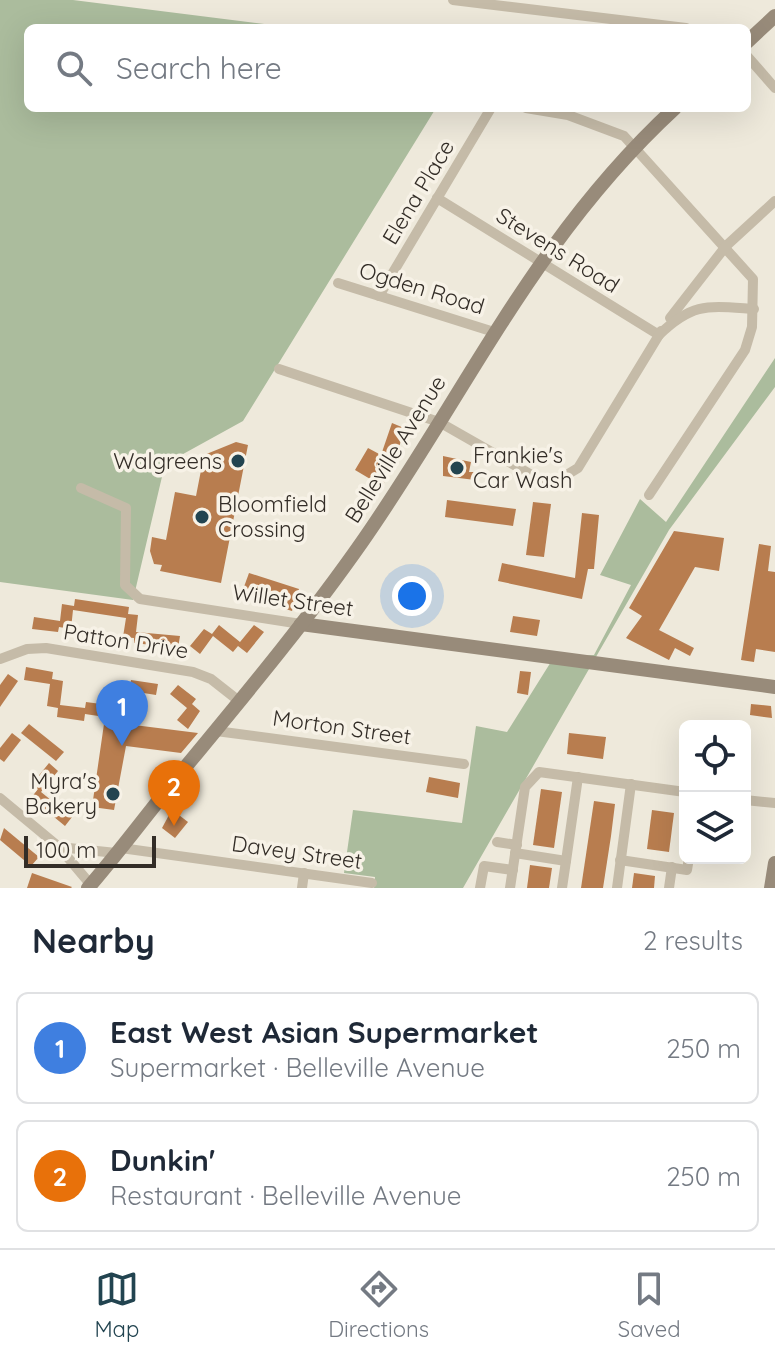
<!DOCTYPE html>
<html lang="en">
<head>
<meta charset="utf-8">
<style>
	:root { --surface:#fff; --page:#f2f2f3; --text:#1f2937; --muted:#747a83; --line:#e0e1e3; --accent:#224450 }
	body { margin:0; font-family:Quicksand,sans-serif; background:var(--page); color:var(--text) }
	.controls { position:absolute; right:24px; bottom:24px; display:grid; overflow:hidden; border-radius:12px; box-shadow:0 8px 32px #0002 }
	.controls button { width:72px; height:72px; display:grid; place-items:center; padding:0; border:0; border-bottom:2px solid var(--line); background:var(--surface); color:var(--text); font:40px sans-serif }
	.scale { position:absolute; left:24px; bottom:20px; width:132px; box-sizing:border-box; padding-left:8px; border:4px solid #332d27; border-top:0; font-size:22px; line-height:28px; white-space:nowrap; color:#332d27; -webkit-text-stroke:6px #f7f2e7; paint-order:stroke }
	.you { position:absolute; left:412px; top:596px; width:28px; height:28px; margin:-20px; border:6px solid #fff; border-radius:50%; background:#1a73e8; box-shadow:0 0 0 12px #1a73e833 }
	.badge { display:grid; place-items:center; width:52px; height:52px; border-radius:50%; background:var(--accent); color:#fff; font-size:26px; font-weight:700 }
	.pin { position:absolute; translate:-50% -66px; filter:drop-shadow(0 2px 4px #0008) }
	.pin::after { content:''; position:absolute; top:42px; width:28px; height:24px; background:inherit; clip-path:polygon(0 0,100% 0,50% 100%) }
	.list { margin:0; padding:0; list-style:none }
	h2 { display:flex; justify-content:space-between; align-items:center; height:104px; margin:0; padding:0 32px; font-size:34px }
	h2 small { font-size:26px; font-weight:400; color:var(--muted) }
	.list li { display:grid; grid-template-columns:52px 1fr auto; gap:24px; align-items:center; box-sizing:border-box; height:112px; margin:0 16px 16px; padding:0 16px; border:2px solid var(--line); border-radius:12px }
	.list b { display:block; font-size:30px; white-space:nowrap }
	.list p { margin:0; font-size:26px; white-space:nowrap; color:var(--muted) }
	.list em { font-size:26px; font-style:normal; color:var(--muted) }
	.icon { flex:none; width:44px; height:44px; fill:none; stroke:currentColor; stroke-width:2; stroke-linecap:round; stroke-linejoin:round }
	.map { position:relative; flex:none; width:775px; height:888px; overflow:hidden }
	.search { position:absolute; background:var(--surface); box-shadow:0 8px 32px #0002; left:24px; right:24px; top:24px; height:88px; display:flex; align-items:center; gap:20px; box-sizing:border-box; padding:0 28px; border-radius:12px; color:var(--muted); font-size:30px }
	.sheet { height:360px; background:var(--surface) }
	nav { display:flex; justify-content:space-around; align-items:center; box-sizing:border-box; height:112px; border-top:2px solid var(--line); background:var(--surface); font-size:22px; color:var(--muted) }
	nav a { display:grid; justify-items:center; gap:4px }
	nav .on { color:var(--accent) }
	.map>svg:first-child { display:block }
	.green { fill:#abbc9d }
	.building { fill:#b87d4f }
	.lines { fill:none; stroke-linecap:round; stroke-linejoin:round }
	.street { stroke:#c5bba8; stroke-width:10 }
	.secondary { stroke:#988b7a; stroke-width:14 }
	.poi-dot { fill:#224450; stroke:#f7f2e7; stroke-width:3 }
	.labels { text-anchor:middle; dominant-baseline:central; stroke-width:7; stroke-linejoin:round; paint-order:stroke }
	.street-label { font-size:22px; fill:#332d27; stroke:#f7f2e7 }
	.poi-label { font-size:22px; fill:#332d27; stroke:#f7f2e7; text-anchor:start }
</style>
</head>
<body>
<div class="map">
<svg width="775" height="888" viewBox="0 0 775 888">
	<rect width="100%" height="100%" fill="#eee9db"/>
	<g class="green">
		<polygon points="0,0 73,0 297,28 28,28 28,108 436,108 243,421 165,464 133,600 0,582"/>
		<polygon points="775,358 775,387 669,530 463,888 374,888 375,877 344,873 353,810 462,823 476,726 507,732 554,657 594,655 631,585 600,575 640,499 666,522"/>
	</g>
	<g class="building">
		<polygon points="392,423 404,428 395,464 382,486 355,470 368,448 381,455"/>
		<polygon points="236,442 248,445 221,583 160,571 162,565 154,564 150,551 152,537 166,540 175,492 196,496 204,455"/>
		<polygon points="443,456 471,462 469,472 476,472 475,480 443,476"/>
		<polygon points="447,500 516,509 513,526 445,517"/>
		<polygon points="533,502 551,504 544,557 526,555"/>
		<polygon points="582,513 599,515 594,569 588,569 582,599 498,581 502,563 575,578"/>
		<polygon points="674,531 724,538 719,571 695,567 659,630 694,648 690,656 675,648 669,660 626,638 642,616 629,608"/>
		<polygon points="759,544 771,546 768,571 775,572 775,652 756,649 754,662 741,660"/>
		<polygon points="249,573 299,589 292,611 241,595"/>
		<polygon points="75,599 129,607 128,614 138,615 136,632 180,636 178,648 134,643 134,638 123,637 126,618 73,610 71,629 59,627 58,632 32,629 34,617 60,621 62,604 74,606"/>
		<polygon points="513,616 540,620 537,636 510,632"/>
		<polygon points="219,625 240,642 254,625 264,632 247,653 238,646 233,652 213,636 200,654 190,646 204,629 212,634"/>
		<polygon points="26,667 53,672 52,679 63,681 60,705 85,708 86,702 116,706 119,685 130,687 131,680 158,684 156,695 131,691 126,724 198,733 181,753 126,746 114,810 92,807 105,717 85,714 84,721 57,717 58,708 47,706 50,684 24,680"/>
		<polygon points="520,671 531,672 528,695 517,693"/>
		<polygon points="8,674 18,681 0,707 0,685"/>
		<polygon points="178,685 196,699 192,704 200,711 188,729 177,720 187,708 170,694"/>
		<polygon points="751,704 771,706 772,718 750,715"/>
		<polygon points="29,724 64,752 56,761 21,733"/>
		<polygon points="12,733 21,740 4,762 0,759 0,748"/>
		<polygon points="569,733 606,737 603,759 567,754"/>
		<polygon points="49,763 58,771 41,792 72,817 65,826 31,798 38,789 32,784"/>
		<polygon points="429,777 460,783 458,798 426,792"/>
		<polygon points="541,789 562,792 554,848 533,845"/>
		<polygon points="594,801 615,804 611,836 603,888 581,888"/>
		<polygon points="652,810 674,813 669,852 647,849"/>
		<polygon points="175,812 188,822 175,838 162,828 169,815"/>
		<polygon points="4,828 39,857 31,866 0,840"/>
		<polygon points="530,865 552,868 549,888 527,888"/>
		<polygon points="32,873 72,887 71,888 27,888"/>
		<polygon points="634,873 655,876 654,888 632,888"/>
	</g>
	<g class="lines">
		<g class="street">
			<polyline points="453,0 686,28"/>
			<polyline points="747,56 775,88"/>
			<polyline points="526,108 568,115 624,136 753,279 752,327 745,350 649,495"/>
			<polyline points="437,198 659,335 661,331"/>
			<polyline points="338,283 494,332"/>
			<polyline points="379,296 491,108"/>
			<polyline points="670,318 726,246 775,201"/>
			<path d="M279 369 439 422 537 478 555 482 578 468 659 335C693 302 708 306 754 309"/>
			<polyline points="81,488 126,508 125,585 140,599 301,624"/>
			<polyline points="0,659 27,649 46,648 193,672 211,679 239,701"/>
			<polyline points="216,731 464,764"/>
			<polyline points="0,798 59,847 91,885"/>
			<polyline points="745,800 775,803"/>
			<polyline points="497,842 517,845"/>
			<polyline points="59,847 116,853"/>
			<polyline points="121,848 372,883"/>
			<polyline points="515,853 566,861 578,777"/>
			<polyline points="620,860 687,870 689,858"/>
			<polyline points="302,888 304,873"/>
			<polyline points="480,888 484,866 513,870"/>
			<polyline points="510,888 525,787 539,772 685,792"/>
			<polyline points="562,888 566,861"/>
			<polyline points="617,888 631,784"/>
			<polyline points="669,888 672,867"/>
		</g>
		<g class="secondary">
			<polyline points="747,42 775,16"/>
			<polyline points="301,624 775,687"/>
			<path d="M88 888C121 850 151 809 183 770 244 696 306 622 362 542 468 390 535 237 675 108"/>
			<polyline points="771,888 775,863"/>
		</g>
	</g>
	<g class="poi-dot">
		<circle cx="238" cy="461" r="8"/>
		<circle cx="457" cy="468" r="8"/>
		<circle cx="202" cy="517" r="8"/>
		<circle cx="113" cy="794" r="8"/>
	</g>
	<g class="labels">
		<g class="street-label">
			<text transform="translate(418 192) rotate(-59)">Elena Place</text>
			<text transform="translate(558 250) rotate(32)">Stevens Road</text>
			<text transform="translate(422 288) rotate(17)">Ogden Road</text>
			<text transform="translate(395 449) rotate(-58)">Belleville Avenue</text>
			<text transform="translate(293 600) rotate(8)">Willet Street</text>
			<text transform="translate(126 641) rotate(9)">Patton Drive</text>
			<text transform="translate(342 727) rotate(8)">Morton Street</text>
			<text transform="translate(297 852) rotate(8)">Davey Street</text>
		</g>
		<g class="poi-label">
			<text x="473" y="455">Frankie's<tspan x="473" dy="25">Car Wash</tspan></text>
			<text x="222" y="461" text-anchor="end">Walgreens</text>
			<text x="218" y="504">Bloomfield<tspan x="218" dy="25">Crossing</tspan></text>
			<text x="97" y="781" text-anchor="end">Myra's<tspan x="97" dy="25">Bakery</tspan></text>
		</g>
	</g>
</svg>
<div class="controls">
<button><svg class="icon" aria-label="locate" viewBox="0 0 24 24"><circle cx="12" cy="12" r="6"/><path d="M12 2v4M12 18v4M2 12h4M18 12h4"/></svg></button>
<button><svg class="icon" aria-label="layers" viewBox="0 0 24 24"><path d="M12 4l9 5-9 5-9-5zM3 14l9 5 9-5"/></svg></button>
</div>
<div class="scale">100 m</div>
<div class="you"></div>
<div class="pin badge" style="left:122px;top:746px;background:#3f7fe0">1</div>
<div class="pin badge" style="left:174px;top:826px;background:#e8710a">2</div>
<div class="search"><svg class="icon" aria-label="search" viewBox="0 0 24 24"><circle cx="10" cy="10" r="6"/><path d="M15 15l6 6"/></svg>Search here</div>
</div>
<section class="sheet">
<h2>Nearby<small>2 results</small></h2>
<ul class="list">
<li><span class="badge" style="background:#3f7fe0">1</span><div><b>East West Asian Supermarket</b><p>Supermarket · Belleville Avenue</p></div><em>250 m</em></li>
<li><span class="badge" style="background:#e8710a">2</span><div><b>Dunkin'</b><p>Restaurant · Belleville Avenue</p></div><em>250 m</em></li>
</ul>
</section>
<nav>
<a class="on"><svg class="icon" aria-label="map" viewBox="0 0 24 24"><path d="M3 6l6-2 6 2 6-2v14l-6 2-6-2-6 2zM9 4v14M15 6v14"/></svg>Map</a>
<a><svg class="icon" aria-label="directions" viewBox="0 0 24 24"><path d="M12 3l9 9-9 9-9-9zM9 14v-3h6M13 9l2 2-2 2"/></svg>Directions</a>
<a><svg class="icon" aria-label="saved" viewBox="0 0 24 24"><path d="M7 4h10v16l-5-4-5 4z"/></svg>Saved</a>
</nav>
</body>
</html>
